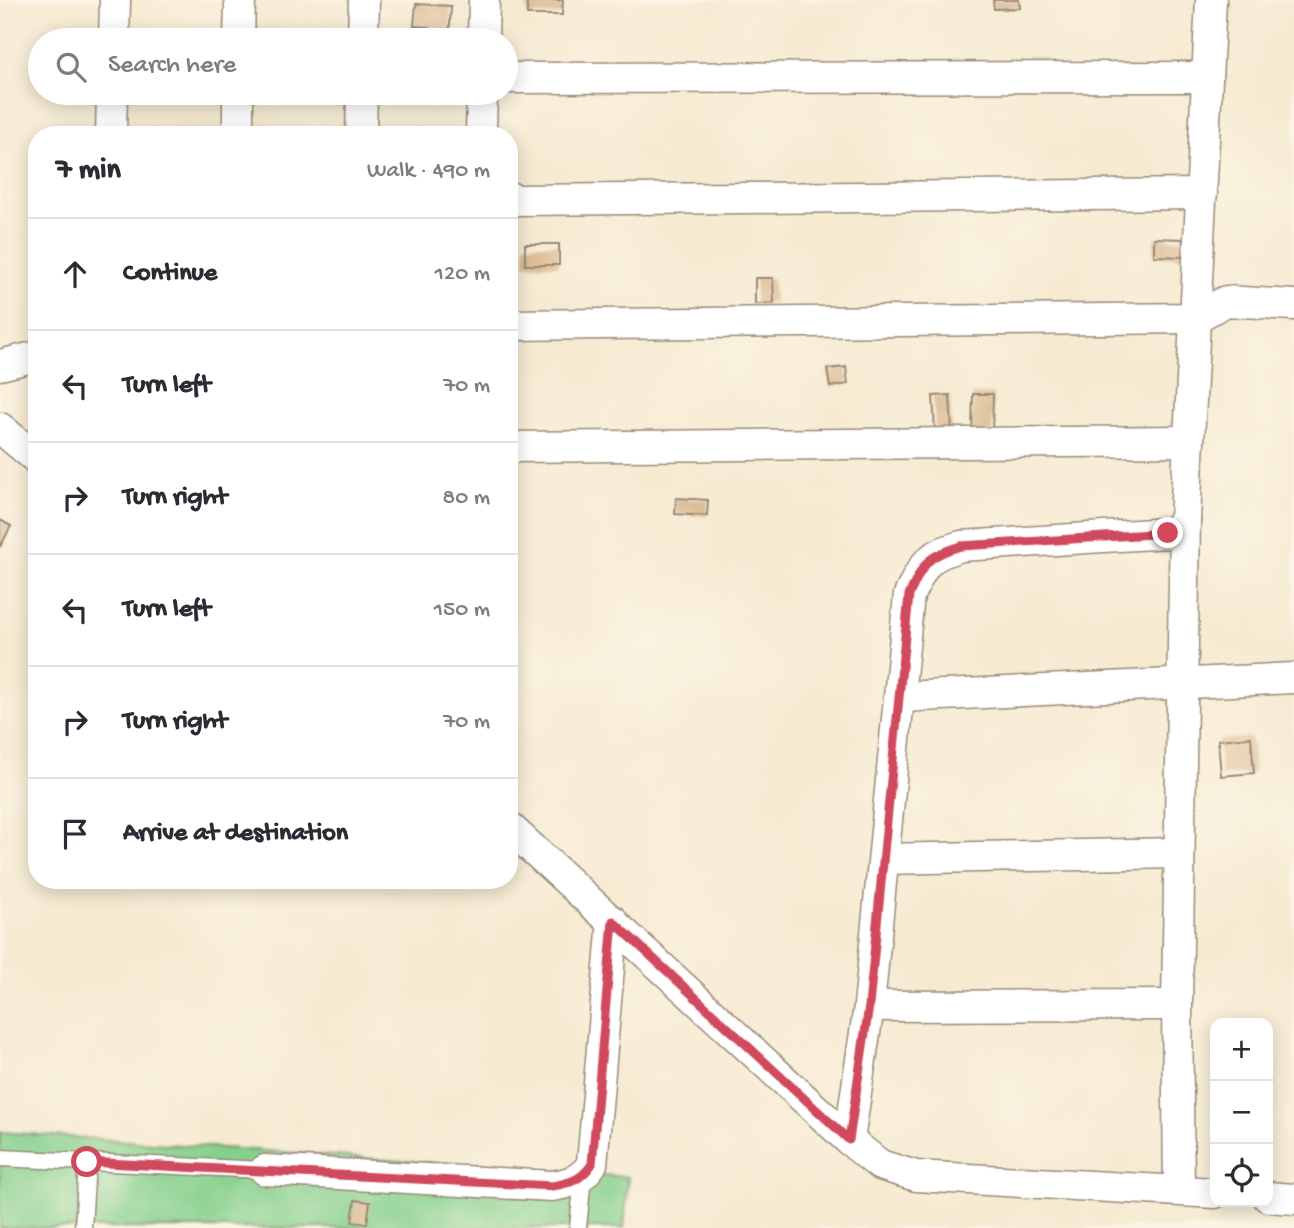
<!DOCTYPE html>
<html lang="en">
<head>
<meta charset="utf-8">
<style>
	:root { --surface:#fff; --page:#f7f7f7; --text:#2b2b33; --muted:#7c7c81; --line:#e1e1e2 }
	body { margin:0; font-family:"Gochi Hand",sans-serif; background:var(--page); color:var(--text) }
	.controls { position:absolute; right:21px; bottom:21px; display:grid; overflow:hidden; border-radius:14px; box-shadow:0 4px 18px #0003 }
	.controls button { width:63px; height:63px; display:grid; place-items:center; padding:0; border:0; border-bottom:2px solid var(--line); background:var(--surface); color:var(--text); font:35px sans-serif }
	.stop { position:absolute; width:21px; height:21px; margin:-16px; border:5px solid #d1495b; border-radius:50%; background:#fff }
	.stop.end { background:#d1495b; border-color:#fff; box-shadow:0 2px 7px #0008 }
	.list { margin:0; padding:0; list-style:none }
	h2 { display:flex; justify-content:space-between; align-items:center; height:91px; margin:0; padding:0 28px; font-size:30px }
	h2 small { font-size:23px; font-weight:400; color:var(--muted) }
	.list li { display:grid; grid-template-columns:46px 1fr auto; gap:21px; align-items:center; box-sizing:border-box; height:112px; padding:0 28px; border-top:2px solid var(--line) }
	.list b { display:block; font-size:26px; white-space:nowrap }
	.list em { font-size:23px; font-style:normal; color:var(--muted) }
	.icon { flex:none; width:38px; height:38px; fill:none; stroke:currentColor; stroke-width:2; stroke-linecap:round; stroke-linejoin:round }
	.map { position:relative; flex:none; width:1294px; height:1228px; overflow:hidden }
	.search { position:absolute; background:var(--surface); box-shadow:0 4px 18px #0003; left:28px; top:28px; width:490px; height:77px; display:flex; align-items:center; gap:18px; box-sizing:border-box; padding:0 24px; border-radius:38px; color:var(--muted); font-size:26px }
	.panel { position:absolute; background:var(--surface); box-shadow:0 4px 18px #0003; left:28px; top:126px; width:490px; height:763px; border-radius:28px }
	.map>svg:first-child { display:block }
	.green { fill:#85d08d; stroke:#607d56; stroke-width:2 }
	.building { fill:#dbbb94 }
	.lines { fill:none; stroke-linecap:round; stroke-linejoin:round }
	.service-casing { stroke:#988a78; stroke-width:19 }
	.minor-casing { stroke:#988a78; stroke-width:33 }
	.service { stroke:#fff; stroke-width:16 }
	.minor { stroke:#fff; stroke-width:30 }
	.route { stroke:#d1495b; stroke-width:9 }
</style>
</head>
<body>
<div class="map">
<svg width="1294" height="1228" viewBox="0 0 1294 1228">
	<rect width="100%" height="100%" fill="#fcf5e5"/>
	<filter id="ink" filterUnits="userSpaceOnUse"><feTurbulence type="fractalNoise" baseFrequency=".0143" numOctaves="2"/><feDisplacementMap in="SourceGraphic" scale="14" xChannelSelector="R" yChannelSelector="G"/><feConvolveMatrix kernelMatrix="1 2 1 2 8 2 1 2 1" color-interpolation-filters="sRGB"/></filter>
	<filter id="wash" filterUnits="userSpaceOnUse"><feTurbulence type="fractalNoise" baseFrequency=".00686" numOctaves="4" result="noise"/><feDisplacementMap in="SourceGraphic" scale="28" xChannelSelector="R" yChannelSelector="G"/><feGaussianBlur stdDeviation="1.57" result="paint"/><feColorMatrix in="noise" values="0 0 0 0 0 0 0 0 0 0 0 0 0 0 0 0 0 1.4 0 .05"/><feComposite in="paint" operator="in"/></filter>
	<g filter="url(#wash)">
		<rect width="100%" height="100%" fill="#f6ead1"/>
		<polygon class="green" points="0,1132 628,1177 624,1228 0,1228"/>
		<g id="blocks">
			<g class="building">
				<polygon points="527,0 563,0 562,15 527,15"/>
				<polygon points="993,0 1019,0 1020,8 994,9"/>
				<polygon points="416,4 451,6 449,39 429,37 429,27 414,26"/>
				<polygon points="1154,238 1183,239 1182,257 1154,256"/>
				<rect x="525" y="244" width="34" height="21"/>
				<polygon points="755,278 773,278 774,303 755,304"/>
				<polygon points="846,367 848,384 830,387 827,369"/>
				<polygon points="973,394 993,394 992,433 972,433"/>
				<polygon points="950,395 952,431 935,432 933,396"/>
				<polygon points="676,498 708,500 707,516 675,514"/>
				<polygon points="0,520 11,526 0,547"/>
				<polygon points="1251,737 1254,773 1221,776 1218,740"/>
				<polygon points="355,1200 370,1202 367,1224 352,1222"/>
			</g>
		</g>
	</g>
	<g filter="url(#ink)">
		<use href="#blocks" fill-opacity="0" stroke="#988a78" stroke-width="2"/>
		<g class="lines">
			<defs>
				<g id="service">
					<polyline points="0,1158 265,1170"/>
					<polyline points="83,1228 87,1162"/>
					<polyline points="578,1228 583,1176"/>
				</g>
				<g id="minor">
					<polyline points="114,40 115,0"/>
					<polyline points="239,40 240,0"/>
					<polyline points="363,40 364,0"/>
					<polyline points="483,40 484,0"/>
					<polyline points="506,78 1207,77"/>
					<polyline points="111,135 112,93"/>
					<polyline points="238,135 238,93"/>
					<polyline points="361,135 362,93"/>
					<polyline points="481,135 482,93"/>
					<polyline points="509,197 517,200 1202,194"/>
					<polyline points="509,325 1195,318 1226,301 1294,305"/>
					<polyline points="0,365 37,356"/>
					<polyline points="0,428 37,459"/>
					<polyline points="509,447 1189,441"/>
					<polyline points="900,697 1294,678"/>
					<polyline points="509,827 849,1140 880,1165 916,1176 1215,1193"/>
					<polyline points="884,859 1179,853"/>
					<polyline points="869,1006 1177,1005"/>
					<path d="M849 1140 869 1006 909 595C924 563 927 556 961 546L1168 533 1177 529 1185 520"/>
					<path d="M265 1170 552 1186C571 1183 581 1180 592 1164L613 921"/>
					<polyline points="1179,1190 1177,1005 1185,520 1211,0"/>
					<polyline points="1268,1197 1294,1199"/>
				</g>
			</defs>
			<use href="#service" class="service-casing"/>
			<use href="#minor" class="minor-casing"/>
			<use href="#service" class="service"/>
			<use href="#minor" class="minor"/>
		</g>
	</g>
	<g class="lines" filter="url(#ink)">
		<path class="route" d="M87 1162 552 1186C571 1183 581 1180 592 1164L613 921 849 1140 869 1006 909 595C924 563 926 556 961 546L1168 533"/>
	</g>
</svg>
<div class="controls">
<button>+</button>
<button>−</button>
<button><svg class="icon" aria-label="locate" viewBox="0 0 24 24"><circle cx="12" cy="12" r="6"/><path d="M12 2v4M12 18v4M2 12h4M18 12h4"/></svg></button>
</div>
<div class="stop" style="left:87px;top:1162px"></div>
<div class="stop end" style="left:1168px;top:533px"></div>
<div class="search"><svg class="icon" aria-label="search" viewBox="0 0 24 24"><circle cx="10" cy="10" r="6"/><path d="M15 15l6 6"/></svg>Search here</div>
<section class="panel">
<h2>7 min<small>Walk · 490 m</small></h2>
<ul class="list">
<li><svg class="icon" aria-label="ahead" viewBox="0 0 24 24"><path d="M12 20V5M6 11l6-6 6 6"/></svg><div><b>Continue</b></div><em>120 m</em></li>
<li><svg class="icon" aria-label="left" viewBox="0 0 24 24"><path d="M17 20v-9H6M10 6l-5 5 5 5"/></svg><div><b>Turn left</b></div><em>70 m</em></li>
<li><svg class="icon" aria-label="right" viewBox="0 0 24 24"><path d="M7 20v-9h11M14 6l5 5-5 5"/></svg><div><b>Turn right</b></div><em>80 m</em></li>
<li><svg class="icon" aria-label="left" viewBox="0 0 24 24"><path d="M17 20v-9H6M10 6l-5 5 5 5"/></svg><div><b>Turn left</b></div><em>150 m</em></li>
<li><svg class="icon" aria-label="right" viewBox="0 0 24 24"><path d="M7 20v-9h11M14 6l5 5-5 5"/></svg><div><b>Turn right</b></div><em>70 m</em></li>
<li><svg class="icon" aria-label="arrive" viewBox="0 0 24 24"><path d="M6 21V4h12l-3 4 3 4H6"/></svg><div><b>Arrive at destination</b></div></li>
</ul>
</section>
</div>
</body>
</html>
